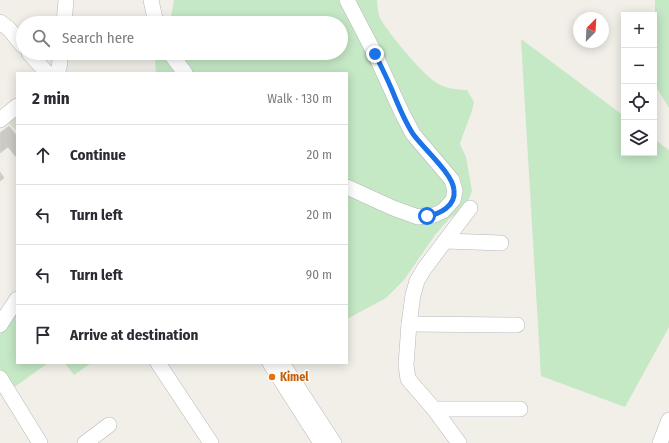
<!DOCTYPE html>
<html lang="en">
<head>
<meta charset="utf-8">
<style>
	:root { --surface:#fff; --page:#f2f2f3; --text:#2b2b33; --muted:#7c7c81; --line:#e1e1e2 }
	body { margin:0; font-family:"Fira Sans Condensed",sans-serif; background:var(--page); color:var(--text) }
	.controls { position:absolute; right:12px; top:12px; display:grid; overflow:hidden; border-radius:0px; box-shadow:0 2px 10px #0003 }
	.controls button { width:36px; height:36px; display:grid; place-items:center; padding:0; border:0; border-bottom:1px solid var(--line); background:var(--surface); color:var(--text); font:20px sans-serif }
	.compass { position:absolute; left:573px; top:12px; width:36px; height:36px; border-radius:50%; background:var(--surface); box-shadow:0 2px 10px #0003; rotate:24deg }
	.stop { position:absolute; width:12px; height:12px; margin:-9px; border:3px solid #1a73e8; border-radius:50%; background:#fff }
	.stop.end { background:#1a73e8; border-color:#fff; box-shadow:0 1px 4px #0008 }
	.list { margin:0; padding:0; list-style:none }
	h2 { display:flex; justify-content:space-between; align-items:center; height:52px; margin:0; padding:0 16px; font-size:17px }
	h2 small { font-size:13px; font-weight:400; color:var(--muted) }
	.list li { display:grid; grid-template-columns:26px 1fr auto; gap:12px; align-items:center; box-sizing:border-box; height:60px; padding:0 16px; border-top:1px solid var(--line) }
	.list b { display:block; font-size:15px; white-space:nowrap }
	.list em { font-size:13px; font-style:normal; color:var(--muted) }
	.icon { flex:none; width:22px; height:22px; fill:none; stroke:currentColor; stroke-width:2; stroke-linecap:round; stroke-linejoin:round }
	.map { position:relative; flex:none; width:669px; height:443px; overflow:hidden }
	.search { position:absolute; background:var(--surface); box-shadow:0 2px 10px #0003; left:16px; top:16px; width:332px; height:44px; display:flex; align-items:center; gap:10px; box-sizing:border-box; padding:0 14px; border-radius:22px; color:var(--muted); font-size:15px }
	.panel { position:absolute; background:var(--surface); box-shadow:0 2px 10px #0003; left:16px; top:72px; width:332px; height:292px; border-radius:0px }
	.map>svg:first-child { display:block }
	.education { fill:#e1ded6 }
	.green { fill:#c5e8c5 }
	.building { fill:#cccac5; stroke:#d6d1c6 }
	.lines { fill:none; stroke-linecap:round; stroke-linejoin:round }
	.minor-casing { stroke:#b5b8bc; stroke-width:16 }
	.minor { stroke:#fff; stroke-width:15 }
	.route { stroke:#1a73e8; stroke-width:5 }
	.food-dot { fill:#e8710a; stroke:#fff; stroke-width:1.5 }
	.labels { text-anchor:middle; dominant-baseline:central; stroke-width:3; stroke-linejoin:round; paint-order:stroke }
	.food-label { font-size:12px; font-weight:bold; fill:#c56008; stroke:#fff; text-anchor:start }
</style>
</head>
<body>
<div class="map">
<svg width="669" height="443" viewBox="0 0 669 443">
	<rect width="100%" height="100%" fill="#f1efe8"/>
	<polygon class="education" points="17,115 17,131 7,122"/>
	<g class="green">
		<path d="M174 0H377C377 5 378 13 380 18 388 33 421 72 435 82 444 88 456 90 467 90L474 102C471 117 464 130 460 144L466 157 472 191 466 207 449 219 435 235 404 280 386 298 347 319V73H156L155 60 158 53H341V23H170Z"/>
		<polygon points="655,0 669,0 669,108 655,85"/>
		<polygon points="521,39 624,116 624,153 654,153 654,139 669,150 669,327 625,407 541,376"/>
		<polygon points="17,306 17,363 48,363 13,388 0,369 0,331"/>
		<polygon points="65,363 91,363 74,375"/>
	</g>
	<g class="building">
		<polygon points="9,126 17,136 17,158 8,147 0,153 0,133"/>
		<polygon points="0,172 4,178 0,181"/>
	</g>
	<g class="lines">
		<defs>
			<g id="minor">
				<polyline points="151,0 156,23"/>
				<polyline points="347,0 375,54 402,113 413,134 452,180 455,191 453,200 443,211 434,215 418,217 393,208 347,187"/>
				<polyline points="0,22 9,29 23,46"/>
				<polyline points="64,23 66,0"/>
				<polyline points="29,53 47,73"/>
				<polyline points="170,53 185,73"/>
				<polyline points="56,73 59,68 61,53"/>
				<polyline points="0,120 17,106"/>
				<polyline points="446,241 501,243"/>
				<polyline points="409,324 517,325"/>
				<polyline points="0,325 17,299"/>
				<polyline points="158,363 211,443"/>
				<polyline points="270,363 321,443"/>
				<polyline points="282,363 334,443"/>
				<polyline points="0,378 40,443"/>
				<polyline points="434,409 520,409"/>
				<polyline points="85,443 109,425"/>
				<polyline points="459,443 434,409 408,379 406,365 409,324 413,295 417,281 424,269 470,208"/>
				<polyline points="660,443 669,420"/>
			</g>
		</defs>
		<use href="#minor" class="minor-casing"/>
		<use href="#minor" class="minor"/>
	</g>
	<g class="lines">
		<path class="route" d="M375 54C381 66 387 78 392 90 398 105 404 120 413 134 423 148 453 174 454 190 456 206 440 214 427 216"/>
	</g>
	<circle class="food-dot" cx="272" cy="377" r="4"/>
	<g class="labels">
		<g class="food-label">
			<text x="280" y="377">Kimel</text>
		</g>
	</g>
</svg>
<div class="controls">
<button>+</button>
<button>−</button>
<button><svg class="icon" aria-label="locate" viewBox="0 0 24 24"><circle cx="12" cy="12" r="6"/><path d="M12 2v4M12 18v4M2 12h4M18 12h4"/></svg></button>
<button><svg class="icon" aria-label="layers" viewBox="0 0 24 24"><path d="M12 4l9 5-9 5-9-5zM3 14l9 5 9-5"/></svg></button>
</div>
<svg class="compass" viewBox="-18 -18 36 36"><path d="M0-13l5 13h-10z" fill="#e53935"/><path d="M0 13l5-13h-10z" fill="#7c7c81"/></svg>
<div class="stop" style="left:427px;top:216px"></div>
<div class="stop end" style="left:375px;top:54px"></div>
<div class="search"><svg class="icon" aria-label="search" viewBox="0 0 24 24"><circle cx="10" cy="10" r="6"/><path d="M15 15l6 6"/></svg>Search here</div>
<section class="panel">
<h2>2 min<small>Walk · 130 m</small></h2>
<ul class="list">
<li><svg class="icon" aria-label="ahead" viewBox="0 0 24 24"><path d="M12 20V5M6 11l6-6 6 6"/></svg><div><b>Continue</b></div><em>20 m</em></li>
<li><svg class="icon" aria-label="left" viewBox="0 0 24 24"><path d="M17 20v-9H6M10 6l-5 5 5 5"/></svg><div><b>Turn left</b></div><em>20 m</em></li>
<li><svg class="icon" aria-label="left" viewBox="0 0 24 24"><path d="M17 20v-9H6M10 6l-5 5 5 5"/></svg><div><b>Turn left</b></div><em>90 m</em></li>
<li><svg class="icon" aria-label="arrive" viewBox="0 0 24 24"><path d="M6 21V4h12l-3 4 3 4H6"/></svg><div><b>Arrive at destination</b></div></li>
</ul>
</section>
</div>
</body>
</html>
